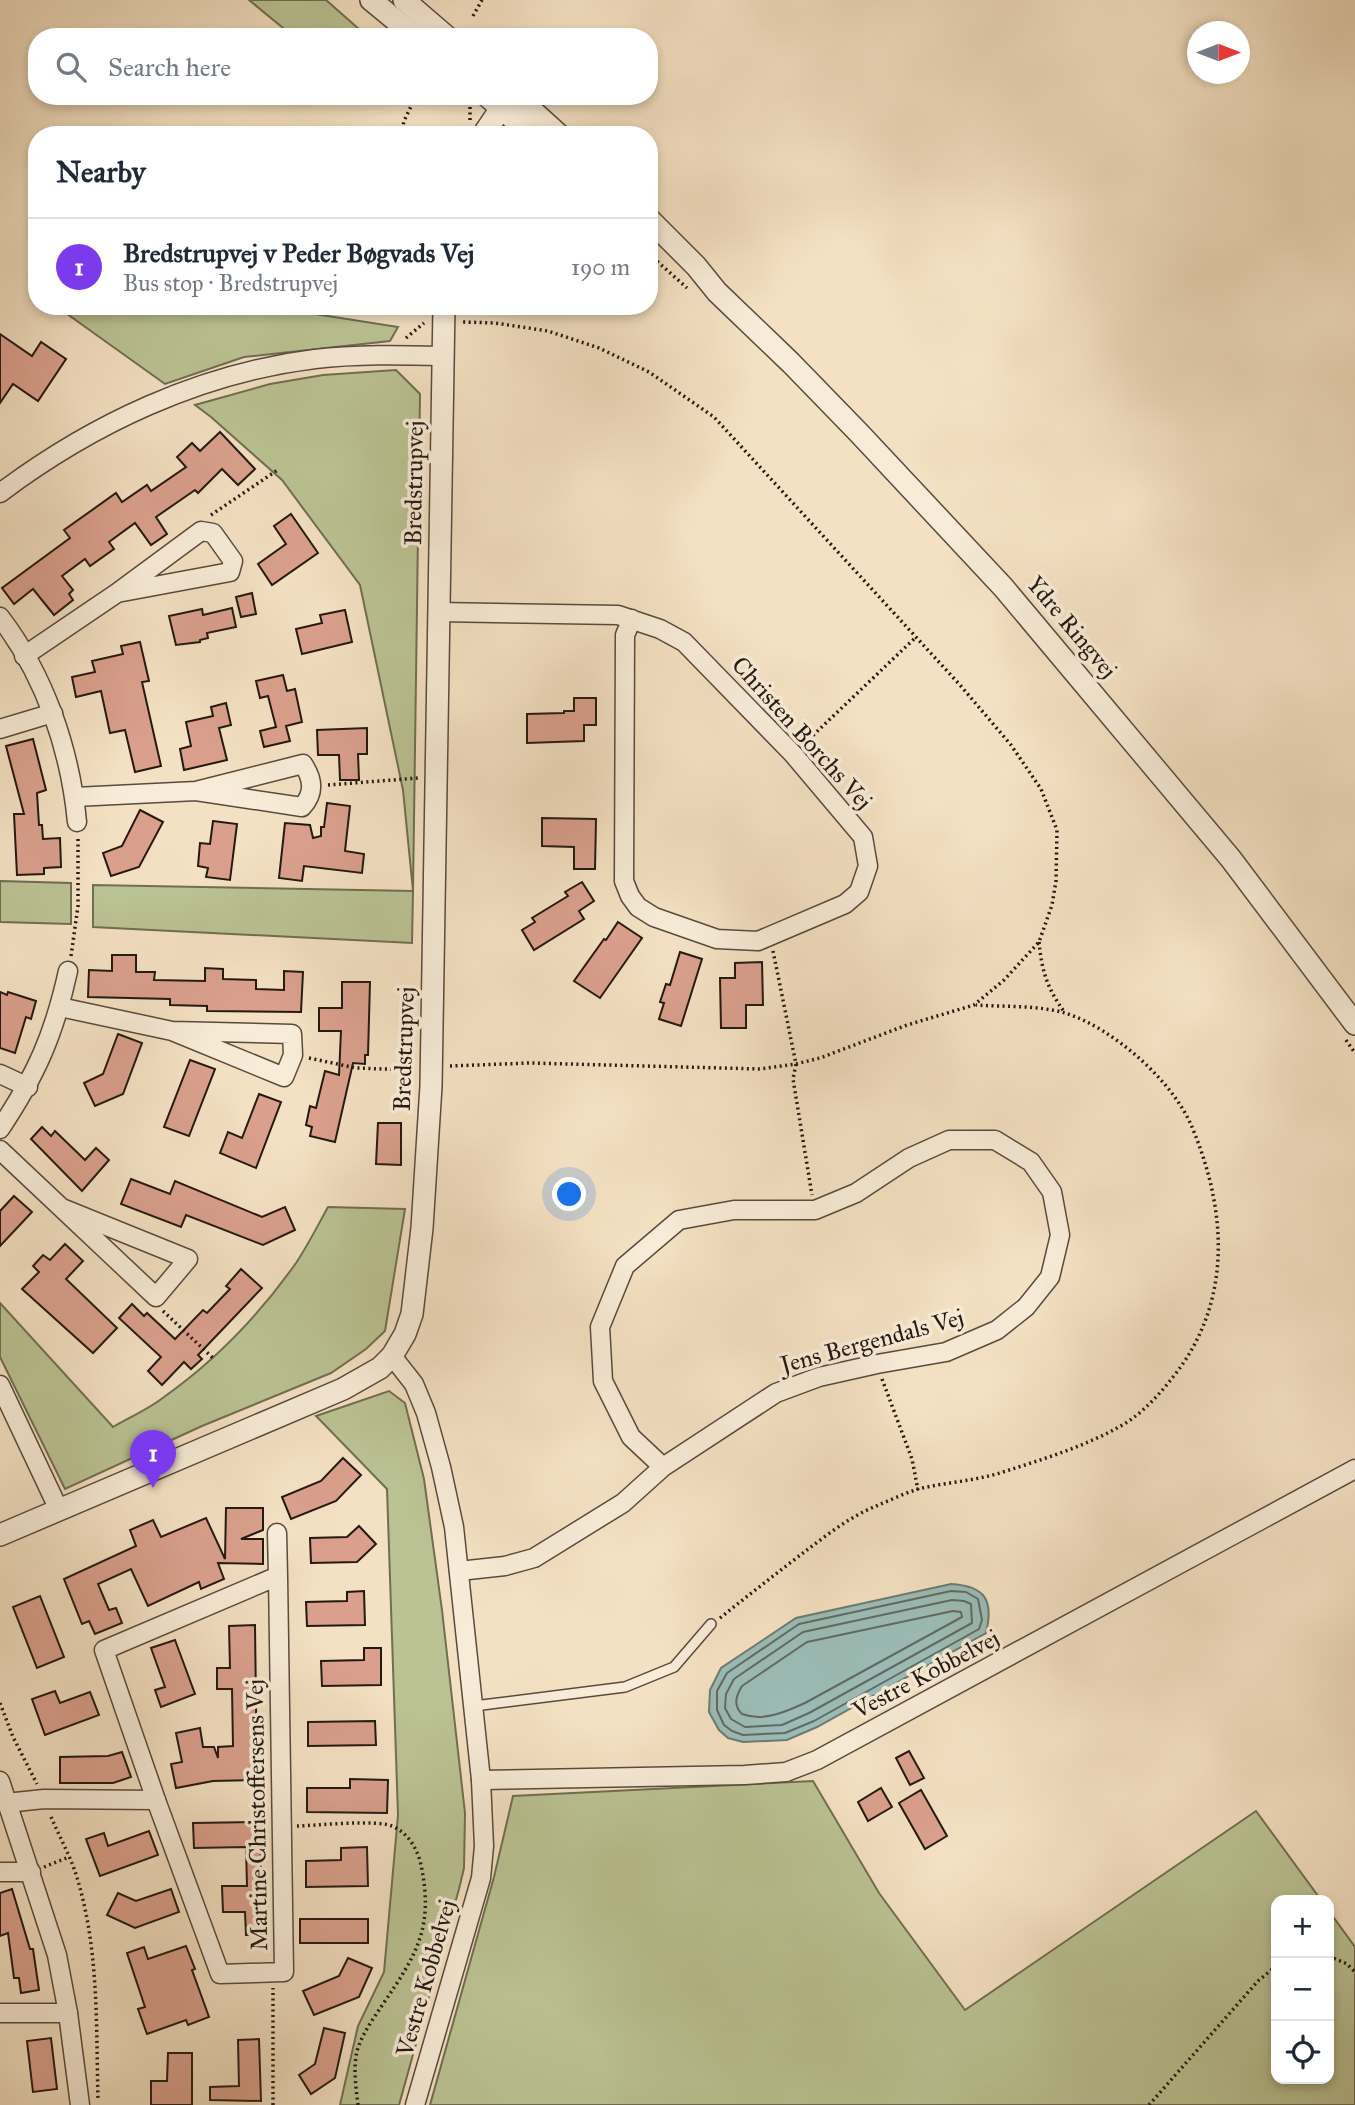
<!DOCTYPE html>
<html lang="en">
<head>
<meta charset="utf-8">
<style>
	:root { --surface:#fff; --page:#f2f2f3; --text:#1f2937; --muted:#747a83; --line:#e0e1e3; --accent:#7c3aed }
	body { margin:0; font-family:"IM FELL Great Primer",serif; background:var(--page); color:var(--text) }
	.controls { position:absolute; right:21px; bottom:21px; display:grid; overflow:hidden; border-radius:14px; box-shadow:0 4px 10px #0003 }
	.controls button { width:63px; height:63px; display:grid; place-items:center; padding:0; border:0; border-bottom:2px solid var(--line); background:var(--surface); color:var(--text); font:35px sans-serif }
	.compass { position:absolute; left:1187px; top:21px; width:63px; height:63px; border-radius:50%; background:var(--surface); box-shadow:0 4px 10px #0003; rotate:90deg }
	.you { position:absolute; left:570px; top:1195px; width:24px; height:24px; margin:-18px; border:5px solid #fff; border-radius:50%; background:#1a73e8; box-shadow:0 0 0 10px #1a73e833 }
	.badge { display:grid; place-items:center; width:46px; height:46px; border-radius:50%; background:var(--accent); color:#fff; font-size:23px; font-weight:700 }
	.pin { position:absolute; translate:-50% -58px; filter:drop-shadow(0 2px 4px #0008) }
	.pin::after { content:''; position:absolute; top:37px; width:24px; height:21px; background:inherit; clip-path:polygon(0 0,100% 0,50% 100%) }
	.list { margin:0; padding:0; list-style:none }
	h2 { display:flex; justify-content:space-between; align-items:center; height:91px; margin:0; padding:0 28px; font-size:30px }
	h2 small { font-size:23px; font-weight:400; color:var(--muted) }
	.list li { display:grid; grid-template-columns:46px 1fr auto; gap:21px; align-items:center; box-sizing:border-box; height:98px; padding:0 28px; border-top:2px solid var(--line) }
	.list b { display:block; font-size:26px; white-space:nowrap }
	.list p { margin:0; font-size:23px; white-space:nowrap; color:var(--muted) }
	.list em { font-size:23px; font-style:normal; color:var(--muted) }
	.icon { flex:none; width:38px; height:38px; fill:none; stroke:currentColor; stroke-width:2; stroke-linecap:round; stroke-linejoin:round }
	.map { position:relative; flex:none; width:1355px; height:2105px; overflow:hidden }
	.search { position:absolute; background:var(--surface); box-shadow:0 4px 10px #0003; left:28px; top:28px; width:630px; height:77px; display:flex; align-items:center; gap:18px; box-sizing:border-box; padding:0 24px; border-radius:28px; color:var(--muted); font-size:26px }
	.panel { position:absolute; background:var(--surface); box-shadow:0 4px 10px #0003; left:28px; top:126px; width:630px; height:189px; border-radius:28px }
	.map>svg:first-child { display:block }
	.green { fill:#bbc394; stroke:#706e52; stroke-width:2 }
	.water { fill:#9cbdb7; stroke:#6c7b75; stroke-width:2 }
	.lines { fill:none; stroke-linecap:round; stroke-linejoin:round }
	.shore { stroke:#606a64; stroke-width:2 }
	.building { fill:#daa08d; stroke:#251811; stroke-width:2 }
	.service-casing { stroke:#594a3e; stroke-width:12 }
	.minor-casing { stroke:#594a3e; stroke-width:21 }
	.tertiary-casing { stroke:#594a3e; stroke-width:24 }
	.path { stroke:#251811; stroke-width:3.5; stroke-dasharray:2 3.5; stroke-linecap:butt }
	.service { stroke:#f8ecd8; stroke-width:9 }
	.minor { stroke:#f8ecd8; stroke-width:18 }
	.tertiary { stroke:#f8ecd8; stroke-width:21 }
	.labels { text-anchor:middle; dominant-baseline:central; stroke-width:7; stroke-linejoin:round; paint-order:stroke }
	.street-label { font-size:24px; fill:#251811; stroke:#f8ecd8 }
</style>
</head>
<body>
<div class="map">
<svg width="1355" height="2105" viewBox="0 0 1355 2105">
	<rect width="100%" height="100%" fill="#f4e1c3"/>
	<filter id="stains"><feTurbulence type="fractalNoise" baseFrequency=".00286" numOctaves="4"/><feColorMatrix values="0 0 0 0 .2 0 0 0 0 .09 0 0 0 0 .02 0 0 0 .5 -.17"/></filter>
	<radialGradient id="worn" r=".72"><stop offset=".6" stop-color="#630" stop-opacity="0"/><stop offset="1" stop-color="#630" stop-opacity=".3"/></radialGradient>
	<g class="green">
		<polygon points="249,0 326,0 368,37 294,37"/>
		<polygon points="56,306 264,306 398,327 390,341 244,357 165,384"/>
		<polygon points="396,370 420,394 413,891 412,943 93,927 93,885 413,891 403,790 360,585 282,480 211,417 195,405 270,384 323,375"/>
		<polygon points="0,881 71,883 71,924 0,922"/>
		<path d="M328 1207 405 1209 385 1331 366 1349 331 1373 202 1426 65 1489 0 1357V1303L113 1427C130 1417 149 1409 164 1397 215 1361 260 1314 296 1263 308 1245 318 1225 328 1207Z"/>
		<polygon points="389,1391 405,1403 424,1479 442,1610 465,1813 464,1868 459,1889 399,2105 340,2105 358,2026 384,1972 398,1815 387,1489 316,1416"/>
		<polygon points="813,1781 879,1893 965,2010 1256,1811 1321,1900 1276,1900 1276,2079 1329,2079 1329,1911 1355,1947 1355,2105 430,2105 494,1877 513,1796"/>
	</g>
	<path class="water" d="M951 1584C985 1586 994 1600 986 1633L817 1727 787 1740 743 1742 728 1738 719 1730 709 1712 710 1690 721 1668 796 1618Z"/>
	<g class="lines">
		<g class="shore">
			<polygon points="951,1591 966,1592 978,1599 982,1620 979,1629 814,1721 785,1733 743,1735 732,1731 724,1725 717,1710 717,1691 727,1673 799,1624"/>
			<polygon points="952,1600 964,1601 971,1604 972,1623 809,1713 782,1725 745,1727 731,1719 725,1708 726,1694 734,1679 803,1632"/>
			<path d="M953 1611 961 1612 962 1617 805 1703C785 1712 764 1722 742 1714 733 1705 736 1696 742 1686L807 1642Z"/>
		</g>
	</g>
	<g class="building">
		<polygon points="0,334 32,356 41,342 66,359 38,401 13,384 0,403"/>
		<polygon points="220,432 255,469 238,485 222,469 198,493 195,490 156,517 167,534 151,545 135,523 109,542 114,549 90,566 85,559 62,576 73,590 69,594 73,600 54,615 33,589 14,604 2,588 70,538 64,530 116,493 122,502 147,485 151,491 186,467 177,457 192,443 200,451"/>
		<polygon points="291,514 318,553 272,585 258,564 286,544 274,526"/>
		<polygon points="252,593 256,614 241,617 236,597"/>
		<polygon points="232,608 236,627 207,633 208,638 200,640 200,642 176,645 169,616 202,609 203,615"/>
		<polygon points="345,610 352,642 302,654 296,629 322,623 320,615"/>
		<polygon points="140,642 149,681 142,682 161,766 135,772 125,730 110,733 101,691 76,697 72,677 95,672 92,661 123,654 121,646"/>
		<polygon points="283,675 287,691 295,689 302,722 286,726 290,741 264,747 260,731 276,727 268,696 260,698 256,681"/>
		<polygon points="574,698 596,698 596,725 584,725 584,741 527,743 527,714 564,713 564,711 574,711"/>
		<polygon points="226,703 231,725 219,728 227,760 184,770 180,749 191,746 186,722 213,716 211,707"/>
		<polygon points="367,728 367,754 358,754 359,780 340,780 339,755 318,755 317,730"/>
		<polygon points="33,739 46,790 37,793 39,825 42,825 43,839 60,838 61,867 44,868 44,874 17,875 14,814 24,814 6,746"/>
		<polygon points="327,803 350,806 345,851 364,854 362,873 304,866 302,881 279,878 285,823 310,825 313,838 321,836 321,827 324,827"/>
		<polygon points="140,810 163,822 139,867 111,876 103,853 122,846"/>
		<polygon points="542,818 596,819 595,869 574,869 574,847 542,846"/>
		<polygon points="213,821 237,824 230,880 206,877 208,868 198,866 200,843 210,844"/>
		<polygon points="582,882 594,901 579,911 584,919 534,950 522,930 535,922 532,918 568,896 565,892"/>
		<polygon points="618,922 642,938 600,998 574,981 604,939 606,940"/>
		<polygon points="680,952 702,959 681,1026 659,1019 664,1003 660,1002 666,984 670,985"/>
		<polygon points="112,955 136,955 136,972 155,972 154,980 205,981 205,968 223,969 223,979 256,980 256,989 284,990 284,971 303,972 301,1012 207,1011 207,1006 170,1005 170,999 88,997 89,970 112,971"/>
		<polygon points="762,962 763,1005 746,1005 746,1028 721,1028 720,978 735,978 735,963"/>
		<polygon points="342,982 370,982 368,1055 365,1055 365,1064 353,1063 335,1142 310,1136 312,1127 306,1125 310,1106 316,1108 325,1071 339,1075 341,1031 319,1031 319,1008 342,1008"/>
		<polygon points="0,992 7,995 8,992 36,1001 31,1019 26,1017 15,1053 0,1048"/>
		<polygon points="118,1034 142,1043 123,1094 95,1106 84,1083 103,1074"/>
		<polygon points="190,1060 215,1069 189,1136 164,1127"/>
		<polygon points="259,1094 281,1102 256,1168 220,1153 228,1132 242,1138"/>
		<polygon points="378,1123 401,1123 401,1165 376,1164"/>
		<polygon points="42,1127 51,1136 55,1131 85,1160 96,1148 109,1160 82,1191 31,1139"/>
		<polygon points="131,1179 170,1194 175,1181 262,1217 285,1207 295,1230 263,1245 186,1215 181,1227 121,1204"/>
		<polygon points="14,1196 32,1212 0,1246 0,1211"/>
		<polygon points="65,1244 83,1261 66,1279 117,1328 93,1353 22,1289 39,1272 33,1266 43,1255 50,1260"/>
		<polygon points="241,1269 262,1288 198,1355 202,1359 191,1369 184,1362 162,1385 148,1371 161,1357 119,1318 132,1304 144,1316 147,1313 175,1339 203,1310 207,1313 230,1289 226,1286"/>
		<polygon points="343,1458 361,1475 336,1501 291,1519 282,1497 321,1481"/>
		<polygon points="226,1508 263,1508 263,1530 241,1539 263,1539 263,1564 218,1563 224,1579 201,1589 199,1582 148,1606 131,1569 98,1584 109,1610 116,1608 122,1623 95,1634 89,1621 82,1624 64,1579 136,1546 130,1530 153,1520 161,1537 206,1518 225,1559"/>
		<polygon points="359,1526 376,1544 357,1562 311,1563 310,1538 347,1537"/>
		<polygon points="364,1591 365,1625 307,1626 306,1602 347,1601 347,1592"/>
		<polygon points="40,1596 64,1657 37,1668 13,1607"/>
		<polygon points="255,1625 257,1780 213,1781 176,1788 171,1764 182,1762 176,1733 200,1728 203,1747 214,1747 218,1758 218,1747 233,1746 232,1689 217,1689 217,1668 230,1668 229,1626"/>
		<polygon points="175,1640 195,1694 161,1707 155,1690 165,1687 151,1648"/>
		<polygon points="364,1648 381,1648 381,1685 322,1686 321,1661 364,1660"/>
		<polygon points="55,1691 60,1703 90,1692 99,1715 45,1735 32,1699"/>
		<polygon points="375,1721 376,1745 308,1746 308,1722"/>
		<polygon points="909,1751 924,1778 910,1785 896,1758"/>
		<polygon points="122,1752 131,1777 113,1783 60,1783 60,1757 108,1756"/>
		<polygon points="350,1779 388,1780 387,1813 307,1812 307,1788 350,1788"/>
		<polygon points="881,1788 892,1807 868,1821 858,1802"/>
		<polygon points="921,1790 947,1836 925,1849 899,1803"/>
		<polygon points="260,1822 261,1871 265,1871 265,1885 267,1885 268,1934 246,1935 245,1912 223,1912 222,1886 247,1886 246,1847 194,1848 193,1823"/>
		<polygon points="149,1831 158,1855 100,1876 86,1839 104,1833 108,1846"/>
		<polygon points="367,1847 368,1886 306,1887 306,1861 341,1860 341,1848"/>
		<polygon points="12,1889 30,1949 33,1949 39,1990 21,1993 19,1978 14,1978 8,1933 0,1936 0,1893"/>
		<polygon points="171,1889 179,1912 135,1928 107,1915 118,1893 136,1901"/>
		<rect x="300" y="1919" width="68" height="24"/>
		<polygon points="186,1946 195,1969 192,1970 209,2017 188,2025 186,2020 147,2034 138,2009 145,2007 127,1953 144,1947 148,1959"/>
		<polygon points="348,1958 372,1968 359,1997 314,2015 303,1991 339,1976"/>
		<polygon points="324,2028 345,2033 335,2078 311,2094 299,2075 315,2064"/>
		<polygon points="51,2038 57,2089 33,2092 27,2041"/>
		<polygon points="259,2039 261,2101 210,2100 210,2087 239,2086 238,2040"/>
		<polygon points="168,2053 192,2053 192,2105 151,2105 151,2081 167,2081"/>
	</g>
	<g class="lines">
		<defs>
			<polyline id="service" points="474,1706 625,1687 674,1667 711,1624"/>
			<g id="minor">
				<path d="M0 493C92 424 200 373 315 359 357 354 400 355 443 356"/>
				<polyline points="438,612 618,615 660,629 684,642 793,754 863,837 868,866 859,892 845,904 758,941 717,939 654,917 638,907 630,896 624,881 625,635 632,619"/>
				<path d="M0 617C45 676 70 749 77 822"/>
				<polyline points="24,656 117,593 201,531 213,533 233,561 230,572 117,593"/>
				<polyline points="0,729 53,713"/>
				<path d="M75 797 196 791 302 807C315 793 313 779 303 764L196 791"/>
				<polyline points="60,1007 172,1031 292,1034 293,1055 284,1077 172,1031"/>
				<polyline points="0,1074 28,1087"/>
				<path d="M0 1129C36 1075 54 1035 68 971"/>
				<polyline points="0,1150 156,1297 188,1259 62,1208"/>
				<polyline points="392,1356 414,1384 426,1413 441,1467 454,1527 481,1780 484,1846 481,1878 415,2105"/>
				<polyline points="0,1385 59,1510"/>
				<polyline points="277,1533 278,1576 284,1972 220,1974 156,1800 104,1650 278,1576"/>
				<polyline points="459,1571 505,1566 534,1558 623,1503 663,1467 631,1437 603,1381 600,1327 625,1266 679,1220 734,1210 815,1210 856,1193 909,1158 949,1140 995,1140 1031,1162 1052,1192 1060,1235 1050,1277 1026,1307 997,1330 946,1352 877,1364 819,1377 776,1393 663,1467"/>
				<polyline points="481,1780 745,1775 786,1772 817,1760 1355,1469"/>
				<polyline points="0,1781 57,1955 68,2013 80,2105"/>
				<polyline points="6,1803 44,1799 156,1800"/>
				<polyline points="0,1872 31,1872"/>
				<polyline points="0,2013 68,2013"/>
			</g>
			<g id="tertiary">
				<polyline points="371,0 416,37"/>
				<polyline points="404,0 447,37"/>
				<polyline points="487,96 532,135"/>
				<polyline points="516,96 559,135"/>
				<polyline points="483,135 508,98"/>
				<polyline points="649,219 696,266 717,292 791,363 859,433 1003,587 1231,859 1355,1024"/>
				<polyline points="0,1535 343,1389 380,1368 392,1356 405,1334 412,1314 422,1228 431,1086 444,306"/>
			</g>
		</defs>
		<use href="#service" class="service-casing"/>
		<use href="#minor" class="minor-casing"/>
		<use href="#tertiary" class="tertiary-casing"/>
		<g class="path">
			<polyline points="473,16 482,0"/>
			<polyline points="470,120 470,104"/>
			<polyline points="401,135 404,121 416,96"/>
			<polyline points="649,254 687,288"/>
			<polyline points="406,338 424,323"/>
			<polyline points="211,515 279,469"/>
			<polyline points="805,743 915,638"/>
			<polyline points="328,785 418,778"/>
			<path d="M1039 942C1042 972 1047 988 1065 1013"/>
			<polyline points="773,951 796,1064 793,1079 812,1195"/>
			<polyline points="71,956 78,906 78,838"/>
			<polyline points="1346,1040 1355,1053"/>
			<polyline points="309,1058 356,1068 412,1070"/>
			<polyline points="450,1066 530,1063 760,1069 796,1064 820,1058 907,1025 974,1005 1004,980 1039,942 1052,905 1056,881 1057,830 1041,789 1011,745 960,685 714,417 649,372 599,348 548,331 495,323 463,322"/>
			<polyline points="163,1311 215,1360"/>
			<polyline points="882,1379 912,1459 918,1490"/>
			<path d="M720 1618C746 1597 772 1577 799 1556 822 1539 847 1518 874 1507 888 1501 903 1494 918 1489 947 1482 977 1481 1006 1471 1044 1459 1085 1446 1119 1427 1141 1415 1158 1396 1173 1377 1233 1302 1227 1211 1192 1127 1173 1081 1113 1028 1065 1013 1037 1005 1004 1007 976 1005"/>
			<polyline points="0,1703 13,1737 37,1784"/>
			<path d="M51 1817C60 1838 72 1859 78 1881 99 1952 96 2026 98 2099"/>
			<path d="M297 1826C323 1825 359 1821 384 1824 404 1827 417 1846 421 1865 434 1927 417 1954 383 2004 373 2019 362 2034 357 2051 353 2069 356 2088 358 2105"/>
			<polyline points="44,1867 69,1857"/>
			<polyline points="1329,1956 1347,1964 1355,1972"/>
			<polyline points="273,2105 273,1988"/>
			<polyline points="1149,2105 1258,1981 1276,1966"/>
		</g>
		<use href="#service" class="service"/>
		<use href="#minor" class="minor"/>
		<use href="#tertiary" class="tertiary"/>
	</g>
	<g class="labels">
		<g class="street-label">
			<text transform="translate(414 483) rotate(-89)">Bredstrupvej</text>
			<text transform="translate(1072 627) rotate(50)">Ydre Ringvej</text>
			<text transform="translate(802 733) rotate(48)">Christen Borchs Vej</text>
			<text transform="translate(404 1049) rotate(-88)">Bredstrupvej</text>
			<text transform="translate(872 1341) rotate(-15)">Jens Bergendals Vej</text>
			<text transform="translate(926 1674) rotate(-28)">Vestre Kobbelvej</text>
			<text transform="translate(257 1815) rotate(-91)">Martine Christoffersens Vej</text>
			<text transform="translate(426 1978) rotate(-74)">Vestre Kobbelvej</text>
		</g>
	</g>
	<rect width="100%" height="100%" filter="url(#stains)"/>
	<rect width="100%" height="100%" fill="url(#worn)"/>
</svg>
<div class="controls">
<button>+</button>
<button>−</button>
<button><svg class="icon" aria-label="locate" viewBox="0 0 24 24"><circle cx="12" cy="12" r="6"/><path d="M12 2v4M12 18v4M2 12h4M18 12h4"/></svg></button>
</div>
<svg class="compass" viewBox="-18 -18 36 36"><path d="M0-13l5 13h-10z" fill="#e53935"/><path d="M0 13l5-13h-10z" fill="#747a83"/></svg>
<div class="you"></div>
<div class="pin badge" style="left:153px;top:1488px">1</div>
<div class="search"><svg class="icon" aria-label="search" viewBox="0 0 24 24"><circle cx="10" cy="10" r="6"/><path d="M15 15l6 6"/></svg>Search here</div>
<section class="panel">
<h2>Nearby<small></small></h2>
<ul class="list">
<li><span class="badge">1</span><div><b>Bredstrupvej v Peder Bøgvads Vej</b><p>Bus stop · Bredstrupvej</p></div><em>190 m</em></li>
</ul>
</section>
</div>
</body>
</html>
